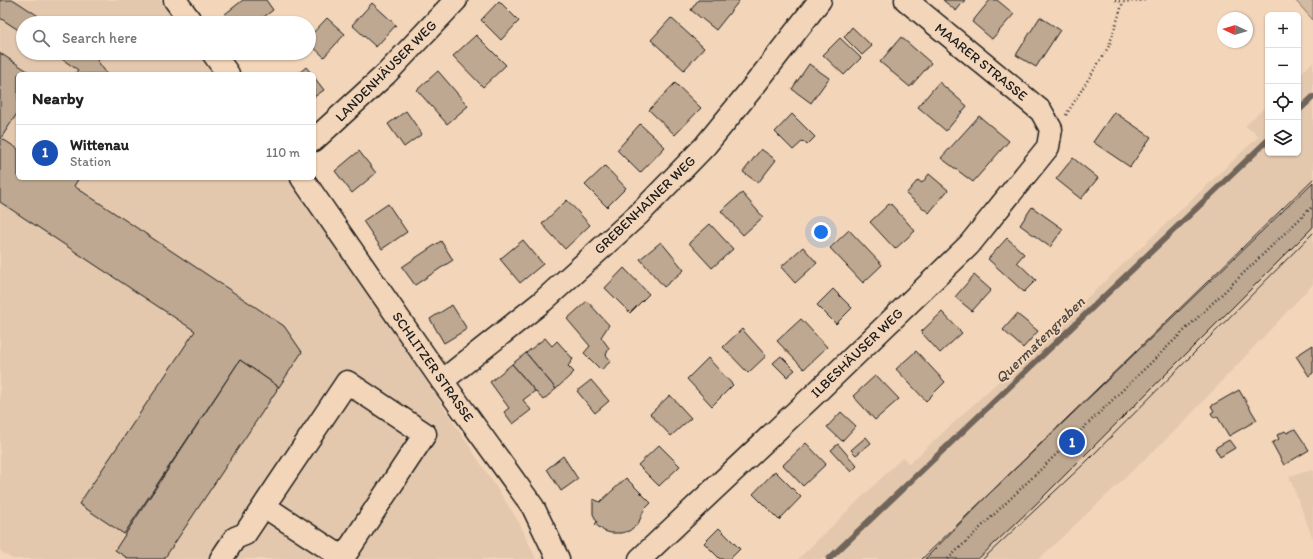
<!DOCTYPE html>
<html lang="en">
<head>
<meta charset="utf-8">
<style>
	:root { --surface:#fff; --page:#f2f2f2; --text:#222; --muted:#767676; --line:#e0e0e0; --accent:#0f766e }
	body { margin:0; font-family:Itim,sans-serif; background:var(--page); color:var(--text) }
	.controls { position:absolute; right:12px; top:12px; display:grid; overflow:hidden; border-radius:6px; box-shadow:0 1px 3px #0004 }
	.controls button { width:36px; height:36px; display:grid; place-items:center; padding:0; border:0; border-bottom:1px solid var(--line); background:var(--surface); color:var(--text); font:20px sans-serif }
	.compass { position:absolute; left:1217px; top:12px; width:36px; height:36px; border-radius:50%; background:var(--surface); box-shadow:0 1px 3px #0004; rotate:274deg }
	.you { position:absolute; left:821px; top:232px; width:14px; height:14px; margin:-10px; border:3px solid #fff; border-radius:50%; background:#1a73e8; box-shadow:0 0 0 6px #1a73e833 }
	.badge { display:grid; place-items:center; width:26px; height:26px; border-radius:50%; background:var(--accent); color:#fff; font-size:13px; font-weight:700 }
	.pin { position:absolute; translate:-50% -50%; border:2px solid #fff; box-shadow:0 1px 4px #0006 }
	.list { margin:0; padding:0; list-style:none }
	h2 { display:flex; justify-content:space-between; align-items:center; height:52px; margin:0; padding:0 16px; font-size:17px }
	h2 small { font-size:13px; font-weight:400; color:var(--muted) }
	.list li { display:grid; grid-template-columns:26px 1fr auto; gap:12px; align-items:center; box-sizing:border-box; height:56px; padding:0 16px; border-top:1px solid var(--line) }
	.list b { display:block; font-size:15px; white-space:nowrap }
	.list p { margin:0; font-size:13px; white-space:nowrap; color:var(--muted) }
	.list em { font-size:13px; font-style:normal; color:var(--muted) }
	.icon { flex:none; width:22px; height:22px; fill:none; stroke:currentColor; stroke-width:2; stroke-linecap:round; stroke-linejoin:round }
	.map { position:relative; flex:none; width:1313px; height:559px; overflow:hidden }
	.search { position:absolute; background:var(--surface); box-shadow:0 1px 3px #0004; left:16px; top:16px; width:300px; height:44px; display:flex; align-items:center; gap:10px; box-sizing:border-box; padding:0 14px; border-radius:22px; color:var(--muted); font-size:15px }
	.panel { position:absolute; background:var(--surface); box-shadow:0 1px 3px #0004; left:16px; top:72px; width:300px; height:108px; border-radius:6px }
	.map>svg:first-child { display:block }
	.built { fill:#e3c8ae }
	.green { fill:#d3bba3; stroke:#786c60 }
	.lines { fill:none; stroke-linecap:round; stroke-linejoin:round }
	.stream { stroke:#71655a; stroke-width:6 }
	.building { fill:#bea892; stroke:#1c1c1c }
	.minor-casing { stroke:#1c1c1c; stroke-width:25 }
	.path { stroke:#1c1c1c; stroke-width:2.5; stroke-dasharray:1 3; stroke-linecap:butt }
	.minor { stroke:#f3d6ba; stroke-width:22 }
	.tram { stroke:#1c1c1c; stroke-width:1 }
	.labels { text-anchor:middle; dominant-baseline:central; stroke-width:4; stroke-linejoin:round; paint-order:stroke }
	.street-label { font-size:14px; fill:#1c1c1c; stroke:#f3d6ba }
	.water-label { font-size:15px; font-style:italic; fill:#4d4740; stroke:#f3d6ba }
</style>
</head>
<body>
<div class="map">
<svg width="1313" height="559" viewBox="0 0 1313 559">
	<rect width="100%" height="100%" fill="#f3d6ba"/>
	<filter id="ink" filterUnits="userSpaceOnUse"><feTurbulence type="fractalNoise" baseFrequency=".025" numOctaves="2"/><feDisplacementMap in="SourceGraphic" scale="8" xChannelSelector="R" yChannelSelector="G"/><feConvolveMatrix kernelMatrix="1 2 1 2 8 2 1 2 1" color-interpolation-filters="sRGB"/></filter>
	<g filter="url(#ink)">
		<g class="built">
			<polygon points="0,0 160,0 177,23 23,23 23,53 199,53 214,74 18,74 18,178 289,178 404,347 508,505 520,524 536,559 12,559 0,551"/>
			<polygon points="1313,62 1313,284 1180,426 1039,559 798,559 903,457 909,464 1014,367 1259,136 1245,126 1268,104 1268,153 1298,153 1298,76"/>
			<polygon points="1313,470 1313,539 1289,476"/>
		</g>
		<polygon class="green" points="1295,0 1313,0 1313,20"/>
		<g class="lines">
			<g class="stream">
				<polyline points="1298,111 1313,97"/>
				<polyline points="829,559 1268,140"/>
			</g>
		</g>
		<g class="building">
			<polygon points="0,0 14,0 49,23 23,23 23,33 0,18"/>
			<polygon points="243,0 266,0 273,10 256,23 231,23 225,14"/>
			<polygon points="698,0 737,0 739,1 716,30 691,10"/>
			<polygon points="943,0 965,0 956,11"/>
			<polygon points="990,0 997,0 1014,14 992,39 972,22"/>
			<polygon points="499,1 519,21 501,40 481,20"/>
			<polygon points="372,3 396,25 376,47 352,25"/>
			<polygon points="1040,17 1060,30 1036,67 1016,55"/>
			<polygon points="327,18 345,34 324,57 309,43 309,37"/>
			<polygon points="671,18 704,48 684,70 651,40"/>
			<polygon points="852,27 872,46 862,55 844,37"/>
			<polygon points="476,35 506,65 483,87 453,56"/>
			<polygon points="901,37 931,63 910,87 880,62"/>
			<polygon points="840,38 861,58 844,75 823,55"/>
			<polygon points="0,53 32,74 18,74 18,112 1,138 18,149 18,178 79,178 74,186 284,326 302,352 279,387 240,360 124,534 79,504 195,331 0,202"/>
			<polygon points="53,53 92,53 107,74 75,74 78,70"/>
			<polygon points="809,64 829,78 811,103 792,89"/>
			<polygon points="306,67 312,74 298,74"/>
			<polygon points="438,71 468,106 447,124 417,90"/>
			<polygon points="314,77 324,90 314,97"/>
			<polygon points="939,82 967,106 946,131 918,107"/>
			<polygon points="675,83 701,108 675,135 649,110"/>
			<polygon points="406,111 422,134 404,147 388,124"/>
			<polygon points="1114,112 1151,137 1130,167 1093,142"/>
			<polygon points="792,114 815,137 807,145 803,141 793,150 775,132"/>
			<polygon points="979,116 1009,141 973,182 941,158"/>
			<polygon points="640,124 665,147 640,173 617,150"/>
			<polygon points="761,149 776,160 758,183 743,172"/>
			<polygon points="359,151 376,173 352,193 335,171"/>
			<polygon points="1073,158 1098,178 1081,199 1056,179"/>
			<polygon points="605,166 626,188 607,207 585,185"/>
			<polygon points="929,174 948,190 929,213 906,194 918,180 922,183"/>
			<polygon points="1313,182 1313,227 1036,504 978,559 925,559 990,493"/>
			<polygon points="742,193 763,217 743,235 721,211"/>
			<polygon points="567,200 590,225 565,249 542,224"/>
			<polygon points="890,203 915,231 895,249 870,222"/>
			<polygon points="388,204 407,232 382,249 363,221"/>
			<polygon points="1032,207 1063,229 1050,247 1020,225"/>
			<polygon points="710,224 733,249 712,268 689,243"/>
			<polygon points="849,230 882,265 863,283 830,248"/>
			<polygon points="1007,238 1024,254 1017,262 1036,280 1024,292 988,259"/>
			<polygon points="523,240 543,264 520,283 500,259"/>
			<polygon points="441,241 453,260 415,285 402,267"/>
			<polygon points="661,242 684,270 664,287 640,259"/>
			<polygon points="803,247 817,263 795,283 781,267"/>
			<polygon points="624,268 649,294 630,313 605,288"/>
			<polygon points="974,275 991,290 972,311 955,297"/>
			<polygon points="833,289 852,308 836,324 817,305"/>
			<polygon points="587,301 609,325 601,337 609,348 606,355 611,361 601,370 584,353 590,346 567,319"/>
			<polygon points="452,305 467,329 444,343 430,319"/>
			<polygon points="942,312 962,333 940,353 921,332"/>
			<polygon points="1017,314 1038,331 1023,348 1003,330"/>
			<polygon points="801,319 827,347 804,369 777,341"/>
			<polygon points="742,329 766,356 748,373 723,347"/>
			<polygon points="545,338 552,346 557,341 573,359 568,366 574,372 556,389 526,353"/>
			<polygon points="1313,345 1313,373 1309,376 1296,356"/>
			<polygon points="916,351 945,382 926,401 896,369"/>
			<polygon points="526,353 556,389 543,400 512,364"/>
			<polygon points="781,356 795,370 787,377 773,363"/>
			<polygon points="708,358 733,385 712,406 687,379"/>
			<polygon points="240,360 279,387 276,389 277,390 164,559 129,559 115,550"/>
			<polygon points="512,364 535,391 523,400 531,410 513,424 504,412 509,408 490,382"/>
			<polygon points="876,375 899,399 875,420 853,396"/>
			<polygon points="591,380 609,401 595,413 577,391"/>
			<polygon points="1239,390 1257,420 1229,436 1217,416 1214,418 1211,413 1214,411 1211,406"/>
			<polygon points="670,395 691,418 671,436 650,414"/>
			<polygon points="841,412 856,426 842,441 827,427"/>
			<polygon points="1295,429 1309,450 1284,465 1272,443 1279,439 1277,435 1285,431 1287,433"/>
			<polygon points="866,437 871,443 856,455 851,450"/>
			<polygon points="1229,440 1235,448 1220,457 1215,448"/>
			<polygon points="806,443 826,464 803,486 783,465"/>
			<polygon points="838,444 857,466 851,472 831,450"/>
			<polygon points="659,445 680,466 659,486 638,465"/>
			<polygon points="563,456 578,479 561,491 547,469"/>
			<polygon points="775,471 801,497 779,520 753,494"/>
			<polygon points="626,478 651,503 644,510 638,524 629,531 621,533 611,533 604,531 595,524 597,522 593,514 593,499 600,502"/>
			<polygon points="719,528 740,549 730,559 720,559 704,543"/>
		</g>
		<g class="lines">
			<defs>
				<g id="minor">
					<polyline points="175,0 192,23"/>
					<polyline points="213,53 228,74"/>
					<polyline points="314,140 386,74 456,0"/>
					<polyline points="302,178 442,381 533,507 558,559"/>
					<polyline points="442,381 543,301 639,214 705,146 753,87 820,0"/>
					<polyline points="221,559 235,538 245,534 347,382 425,434 343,558 264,506"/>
					<polyline points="640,559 817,392 969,245 1048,147 1051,129 1041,111 906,0"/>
				</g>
			</defs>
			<use href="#minor" class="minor-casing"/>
			<g class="path">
				<polyline points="1115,0 1123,2"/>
				<polyline points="1066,115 1109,46 1123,2 1146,0"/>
				<polyline points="948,559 1313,206"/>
			</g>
			<use href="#minor" class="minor"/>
			<g class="tram">
				<polyline points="922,559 1313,179"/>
				<polyline points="983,559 1086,462 1313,233"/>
			</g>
		</g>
	</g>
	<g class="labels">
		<g class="street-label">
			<text transform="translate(981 62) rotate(39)">MAARER STRASSE</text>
			<text transform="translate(386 71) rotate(-45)">LANDENHÄUSER WEG</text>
			<text transform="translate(645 205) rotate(-44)">GREBENHAINER WEG</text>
			<text transform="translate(857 353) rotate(-44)">ILBESHÄUSER WEG</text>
			<text transform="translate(433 367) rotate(55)">SCHLITZER STRASSE</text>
		</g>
		<g class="water-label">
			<text transform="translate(1040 340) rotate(-44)">Quermatengraben</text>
		</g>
	</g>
</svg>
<div class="controls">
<button>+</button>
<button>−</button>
<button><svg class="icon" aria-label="locate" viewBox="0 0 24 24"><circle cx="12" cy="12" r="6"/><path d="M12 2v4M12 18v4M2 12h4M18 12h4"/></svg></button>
<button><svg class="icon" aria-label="layers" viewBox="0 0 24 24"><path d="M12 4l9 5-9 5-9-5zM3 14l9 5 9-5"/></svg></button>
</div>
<svg class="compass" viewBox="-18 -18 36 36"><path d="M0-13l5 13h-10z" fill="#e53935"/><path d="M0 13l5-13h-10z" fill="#767676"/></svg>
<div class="you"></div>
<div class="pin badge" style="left:1072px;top:442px;background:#1a4fb4">1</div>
<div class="search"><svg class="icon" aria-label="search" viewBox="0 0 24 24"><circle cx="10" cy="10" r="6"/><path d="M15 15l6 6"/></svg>Search here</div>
<section class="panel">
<h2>Nearby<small></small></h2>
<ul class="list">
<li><span class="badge" style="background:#1a4fb4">1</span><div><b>Wittenau</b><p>Station</p></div><em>110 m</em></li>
</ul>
</section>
</div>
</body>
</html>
